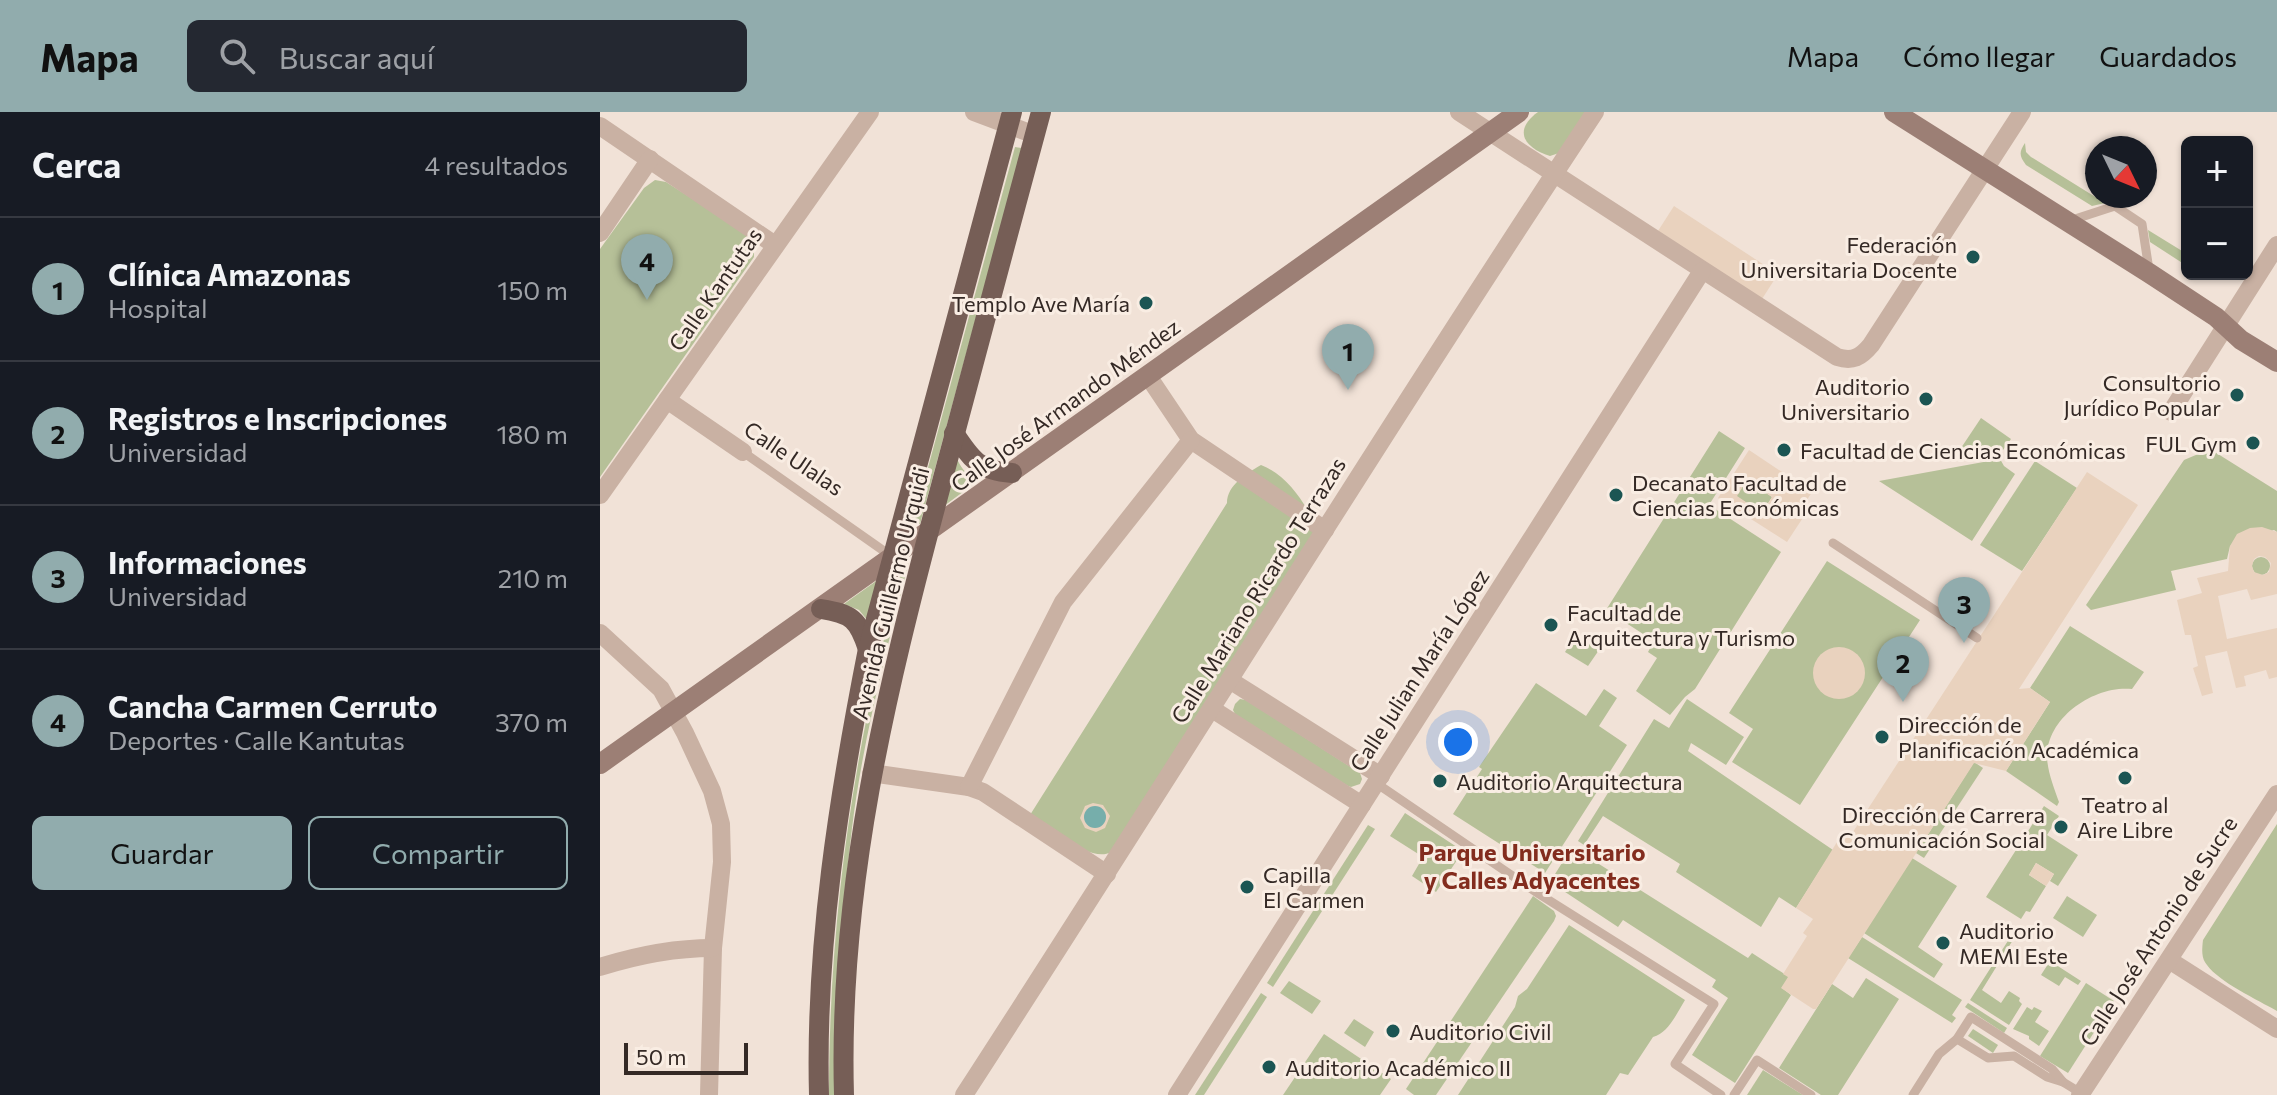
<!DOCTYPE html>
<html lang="es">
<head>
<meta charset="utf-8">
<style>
	:root { --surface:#171b24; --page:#242831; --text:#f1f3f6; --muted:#9ea1a6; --line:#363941; --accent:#91acad }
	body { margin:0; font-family:Commissioner,sans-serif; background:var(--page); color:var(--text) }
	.controls { position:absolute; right:24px; top:24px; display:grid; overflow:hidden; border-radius:12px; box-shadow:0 2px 6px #0004 }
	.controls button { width:72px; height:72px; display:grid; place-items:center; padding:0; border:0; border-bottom:2px solid var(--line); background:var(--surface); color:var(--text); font:40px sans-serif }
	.compass { position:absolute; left:1485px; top:24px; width:72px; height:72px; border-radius:50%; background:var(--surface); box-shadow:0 2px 6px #0004; rotate:133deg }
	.scale { position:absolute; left:24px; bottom:20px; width:124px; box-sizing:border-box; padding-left:8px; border:4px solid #342925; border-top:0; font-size:22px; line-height:28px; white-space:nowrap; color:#342925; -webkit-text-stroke:6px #f9ede3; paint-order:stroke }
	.you { position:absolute; left:858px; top:630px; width:28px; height:28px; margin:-20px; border:6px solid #fff; border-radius:50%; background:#1a73e8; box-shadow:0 0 0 12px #1a73e833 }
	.badge { display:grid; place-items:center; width:52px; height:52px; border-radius:50%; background:var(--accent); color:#111; font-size:26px; font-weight:700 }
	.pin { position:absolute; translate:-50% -66px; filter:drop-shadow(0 2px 4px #0008) }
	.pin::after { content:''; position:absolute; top:42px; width:28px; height:24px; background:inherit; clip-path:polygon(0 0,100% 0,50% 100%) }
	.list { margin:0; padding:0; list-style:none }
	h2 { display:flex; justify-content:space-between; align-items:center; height:104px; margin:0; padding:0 32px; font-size:34px }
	h2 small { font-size:26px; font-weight:400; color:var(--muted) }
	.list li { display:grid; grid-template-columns:52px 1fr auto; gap:24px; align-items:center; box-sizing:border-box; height:144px; padding:0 32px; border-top:2px solid var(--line) }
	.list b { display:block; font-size:30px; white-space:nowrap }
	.list p { margin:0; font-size:26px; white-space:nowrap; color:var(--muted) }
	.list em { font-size:26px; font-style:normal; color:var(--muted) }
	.actions { display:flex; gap:16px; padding:24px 32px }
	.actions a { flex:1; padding:18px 0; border:2px solid var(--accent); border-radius:12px; text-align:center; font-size:28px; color:var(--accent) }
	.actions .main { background:var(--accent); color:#111 }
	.icon { flex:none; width:44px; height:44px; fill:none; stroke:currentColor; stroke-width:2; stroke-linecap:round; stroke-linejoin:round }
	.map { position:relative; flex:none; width:1677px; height:983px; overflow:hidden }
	header { display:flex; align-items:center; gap:48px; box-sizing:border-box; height:112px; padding:0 40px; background:var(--accent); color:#111 }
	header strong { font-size:38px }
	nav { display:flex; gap:44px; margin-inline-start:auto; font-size:28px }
	.search { width:560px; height:72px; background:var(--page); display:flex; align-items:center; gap:20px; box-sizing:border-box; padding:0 28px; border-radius:12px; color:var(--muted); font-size:30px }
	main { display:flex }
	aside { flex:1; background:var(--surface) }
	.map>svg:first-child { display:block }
	.green { fill:#b6c098 }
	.plaza { fill:#e9d2be; fill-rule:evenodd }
	.water { fill:#76aeab }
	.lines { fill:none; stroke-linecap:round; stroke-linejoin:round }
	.lane { stroke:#c9b1a3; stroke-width:9 }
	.street { stroke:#c9b1a3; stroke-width:18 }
	.secondary { stroke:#9c7f75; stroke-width:20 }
	.primary { stroke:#765e56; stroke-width:20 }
	.poi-dot { fill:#1b5553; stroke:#f9ede3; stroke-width:3 }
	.labels { text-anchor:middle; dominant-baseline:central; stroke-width:6; stroke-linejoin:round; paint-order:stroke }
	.poi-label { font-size:22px; fill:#342925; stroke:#f9ede3; text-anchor:start }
	.street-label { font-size:22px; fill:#342925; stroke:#f9ede3 }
	.neighbourhood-label { font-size:24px; font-weight:bold; fill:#832c1e; stroke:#f9ede3 }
</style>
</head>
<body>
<header>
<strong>Mapa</strong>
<div class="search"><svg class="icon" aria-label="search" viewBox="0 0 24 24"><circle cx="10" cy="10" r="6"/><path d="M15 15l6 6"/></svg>Buscar aquí</div>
<nav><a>Mapa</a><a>Cómo llegar</a><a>Guardados</a></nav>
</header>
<main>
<aside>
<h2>Cerca<small>4 resultados</small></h2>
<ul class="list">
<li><span class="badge">1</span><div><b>Clínica Amazonas</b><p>Hospital</p></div><em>150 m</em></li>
<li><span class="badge">2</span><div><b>Registros e Inscripciones</b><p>Universidad</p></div><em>180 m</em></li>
<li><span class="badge">3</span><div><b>Informaciones</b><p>Universidad</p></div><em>210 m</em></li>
<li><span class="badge">4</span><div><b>Cancha Carmen Cerruto</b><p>Deportes · Calle Kantutas</p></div><em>370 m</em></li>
</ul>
<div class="actions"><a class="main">Guardar</a><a>Compartir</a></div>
</aside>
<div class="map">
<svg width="1677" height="983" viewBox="0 0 1677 983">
	<rect width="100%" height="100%" fill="#f1e2d7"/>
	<g class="green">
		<path d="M938 0H986L959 41 950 44C925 36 912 19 938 0Z"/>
		<path d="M1425 31 1426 40 1431 45 1505 91 1492 94 1426 53C1419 44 1419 40 1425 31Z"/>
		<polygon points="415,35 422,36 320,412 313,411"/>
		<polygon points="55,68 66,70 149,123 154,133 154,145 0,365 0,137 44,76"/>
		<polygon points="1548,118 1587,142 1587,154 1550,130"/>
		<polygon points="1381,306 1411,327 1403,338 1361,336"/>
		<polygon points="1119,319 1145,336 1109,393 1181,440 1095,577 1085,585 1070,603 1036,579 1057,546 1048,540 1054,529 1006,498"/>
		<polygon points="1610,337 1677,379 1677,420 1674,418 1630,434 1627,447 1571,459 1576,478 1491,498 1486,493 1584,348"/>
		<path d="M357 347C363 359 367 364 379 368L344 394Z"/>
		<polygon points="1400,347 1404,354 1415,362 1372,429 1279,369"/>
		<polygon points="1435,349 1477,376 1422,459 1380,433"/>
		<path d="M661 353C689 364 705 392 718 417L511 740C491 752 448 715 430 703L627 391C627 373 647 361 661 353Z"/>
		<polygon points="1147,368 1172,385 1162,401 1136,384"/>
		<circle cx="1661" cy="454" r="9"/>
		<path d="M309 449C287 537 263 626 252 716 241 805 239 894 235 983H229C229 801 255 628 303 453Z"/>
		<polygon points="1227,449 1320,508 1200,693 1132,650 1153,617 1129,601"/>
		<polygon points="279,467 268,509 259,498 244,492"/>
		<path d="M1470 514 1544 560 1532 577C1495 573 1446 605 1447 646 1448 661 1454 676 1459 690L1457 694 1406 659 1450 590 1430 576Z"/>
		<polygon points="976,523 999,538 988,554 965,540"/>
		<polygon points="936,571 986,604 1004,577 1017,586 999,614 1027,633 945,761 853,702 882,657 879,655"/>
		<polygon points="640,587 646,588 760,661 762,667 760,672 751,675 748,674 636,604 633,598 635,592"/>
		<polygon points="1087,587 1144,625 1126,653 1091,631 1088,639 1233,738 1196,796 1179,785 1161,815 1076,760 1080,752 1003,704 984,733 978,729 1054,607 1069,616"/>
		<polygon points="1374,650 1383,656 1324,746 1316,741"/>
		<polygon points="1444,694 1459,704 1447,723 1478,743 1458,774 1450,769 1454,762 1436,751 1429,763 1446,774 1430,800 1426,799 1421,807 1386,785"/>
		<polygon points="805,701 863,739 836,780 812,764 823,745 790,724"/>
		<path d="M1677 712V899C1658 888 1619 870 1607 853 1601 846 1602 837 1603 828Z"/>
		<polygon points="768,713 775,717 673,875 667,871"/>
		<polygon points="972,735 1148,846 1152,841 1189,865 1182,876 1191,883 1135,971 1092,943 1128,886 1112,875 1116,868 1023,808 1018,815 950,770"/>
		<polygon points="1312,746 1357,774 1318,835 1343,852 1334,866 1264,821"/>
		<polygon points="933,784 954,799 956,804 954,809 836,983 814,983 806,977"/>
		<polygon points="1467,784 1497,803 1483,825 1453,806"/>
		<path d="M969 813 1085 888C1076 903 1068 921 1053 925L1028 963 1020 961 1006 983H858L915 895 918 884 927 877Z"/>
		<polygon points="1413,821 1416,823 1382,878 1401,891 1409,879 1420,886 1419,889 1422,892 1409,913 1370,888"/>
		<polygon points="1262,825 1362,888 1352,903 1356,906 1352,911 1248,846"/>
		<polygon points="1450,849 1481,869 1478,873 1465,865 1459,874 1441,863"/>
		<polygon points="1266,866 1299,887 1238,983 1221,983 1179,956 1232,872 1253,886"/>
		<polygon points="689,869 721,889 712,902 680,881"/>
		<polygon points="1486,871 1514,889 1468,961 1440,944"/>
		<polygon points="661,881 667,885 604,983 595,983"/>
		<polygon points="1368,891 1407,916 1404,921 1365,895"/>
		<polygon points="1427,895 1432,898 1434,895 1442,899 1435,910 1449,919 1439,934 1429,927 1429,924 1413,917"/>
		<polygon points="754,907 774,920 765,935 744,921"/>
		<polygon points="1373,917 1398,933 1393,941 1368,924"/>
		<polygon points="724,922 791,967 780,983 683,983"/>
		<polygon points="1163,958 1203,983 1147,983"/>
	</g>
	<g class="plaza">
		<polygon points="1074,94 1178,162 1162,187 1058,119"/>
		<path d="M1149 338 1212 380 1203 394 1208 398 1187 430 1118 386ZM1147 368 1172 385 1162 401 1137 384Z"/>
		<polygon points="1487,360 1538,393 1419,577 1430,576 1450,590 1406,659 1374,651 1216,897 1213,897 1181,876 1188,865 1183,862 1207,824 1203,821 1213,807 1196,796 1242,722 1249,726"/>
		<path d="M1662 415 1677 420V482L1651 488 1647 477 1618 484 1627 527 1677 516V565L1669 567 1666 558 1644 564 1646 574 1636 576 1627 539 1605 544 1613 581 1602 584 1593 556 1598 554 1591 523H1585L1577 488 1602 481 1597 466 1628 459 1630 434 1637 422 1650 416ZM1659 444 1665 445 1671 451 1669 460 1663 463 1654 460 1652 454 1654 447Z"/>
		<circle cx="1239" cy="561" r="26"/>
		<polygon points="493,691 503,693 510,704 505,716 496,720 485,716 480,706 485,694"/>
		<polygon points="1436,751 1454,762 1446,774 1429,763"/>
	</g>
	<circle class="water" cx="495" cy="705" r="11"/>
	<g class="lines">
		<g class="lane">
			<polyline points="1472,108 1515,94 1542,112 1549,158"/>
			<polyline points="143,340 291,444"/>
			<polyline points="1233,431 1377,526"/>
			<polyline points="776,671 939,782 1114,892 1075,952 1121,983"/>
			<polyline points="1357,927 1388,946 1414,944 1447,965 1463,970 1481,981"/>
			<polyline points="1134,983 1157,948 1211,983"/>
			<polyline points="1313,983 1339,942 1357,927 1371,905 1452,957 1463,970"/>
		</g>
		<g class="street">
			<polyline points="374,0 435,23"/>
			<path d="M859 0 1237 245C1253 250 1261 245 1271 233L1422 0"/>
			<polyline points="0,14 175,133"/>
			<polyline points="0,121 50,47"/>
			<polyline points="548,264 591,328 725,418"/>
			<polyline points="67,288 143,340"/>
			<polyline points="1571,300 1677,133"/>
			<polyline points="0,383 270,0"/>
			<polyline points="0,521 61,577 85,621 112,679 121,712 122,750 113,836 109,983"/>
			<polyline points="631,569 781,664"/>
			<polyline points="612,597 762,693"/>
			<polyline points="271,661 369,675 383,680 507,762"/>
			<polyline points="369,675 463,490 591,328"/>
			<polyline points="1569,848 1677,917"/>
			<path d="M0 855C38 843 73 836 113 836"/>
			<path d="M364 983C576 656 780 325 995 0"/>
			<polyline points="577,983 1102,159"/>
			<polyline points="1480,983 1677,682"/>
		</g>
		<g class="secondary">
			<polyline points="1294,0 1549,161 1616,205 1641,228 1677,250"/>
			<polyline points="0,652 919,0"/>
		</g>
		<g class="primary">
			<path d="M354 321C371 347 379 359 412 361"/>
			<path d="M221 497C252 502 258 507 268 537"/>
			<path d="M219 983C215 833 239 684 268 537L412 0"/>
			<path d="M244 983C238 775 286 580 339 381 372 254 407 127 441 0"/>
		</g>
	</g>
	<g class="poi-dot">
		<circle cx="1373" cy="145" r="8"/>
		<circle cx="546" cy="191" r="8"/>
		<circle cx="1637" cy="283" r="8"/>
		<circle cx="1326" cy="287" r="8"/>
		<circle cx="1653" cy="331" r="8"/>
		<circle cx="1184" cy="338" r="8"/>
		<circle cx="1016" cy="383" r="8"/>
		<circle cx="951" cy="513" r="8"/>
		<circle cx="1282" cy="625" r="8"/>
		<circle cx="1525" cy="666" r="8"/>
		<circle cx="840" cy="669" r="8"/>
		<circle cx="1461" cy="715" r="8"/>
		<circle cx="647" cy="775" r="8"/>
		<circle cx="1343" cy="831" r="8"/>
		<circle cx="793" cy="919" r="8"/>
		<circle cx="669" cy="955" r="8"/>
	</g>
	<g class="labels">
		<g class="poi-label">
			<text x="1357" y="132" text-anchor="end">Federación<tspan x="1357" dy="25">Universitaria Docente</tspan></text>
			<text x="530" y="191" text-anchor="end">Templo Ave María</text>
			<text x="1621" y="270" text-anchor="end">Consultorio<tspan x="1621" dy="25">Jurídico Popular</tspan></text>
			<text x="1310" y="274" text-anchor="end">Auditorio<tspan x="1310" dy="25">Universitario</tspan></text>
			<text x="1637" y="331" text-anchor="end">FUL Gym</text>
			<text x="1200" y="338">Facultad de Ciencias Económicas</text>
			<text x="1032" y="370">Decanato Facultad de<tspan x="1032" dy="25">Ciencias Económicas</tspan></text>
			<text x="967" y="500">Facultad de<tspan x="967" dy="25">Arquitectura y Turismo</tspan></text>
			<text x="1298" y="612">Dirección de<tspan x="1298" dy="25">Planificación Académica</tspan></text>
			<text x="856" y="669">Auditorio Arquitectura</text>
			<text x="1525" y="692" text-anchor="middle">Teatro al<tspan x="1525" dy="25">Aire Libre</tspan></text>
			<text x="1445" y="702" text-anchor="end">Dirección de Carrera<tspan x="1445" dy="25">Comunicación Social</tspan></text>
			<text x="663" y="762">Capilla<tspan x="663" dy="25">El Carmen</tspan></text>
			<text x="1359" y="818">Auditorio<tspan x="1359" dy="25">MEMI Este</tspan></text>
			<text x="809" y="919">Auditorio Civil</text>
			<text x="685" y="955">Auditorio Académico II</text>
		</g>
		<g class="street-label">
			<text transform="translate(115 177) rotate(-55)">Calle Kantutas</text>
			<text transform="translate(465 293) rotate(-36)">Calle José Armando Méndez</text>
			<text transform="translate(194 346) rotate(34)">Calle Ulalas</text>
			<text transform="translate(658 478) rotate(-58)">Calle Mariano Ricardo Terrazas</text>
			<text transform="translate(290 481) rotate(-76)">Avenida Guillermo Urquidi</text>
			<text transform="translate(819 558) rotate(-57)">Calle Julian María López</text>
			<text transform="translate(1558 819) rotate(-57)">Calle José Antonio de Sucre</text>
		</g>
		<g class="neighbourhood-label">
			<text x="932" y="739">Parque Universitario<tspan x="932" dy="28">y Calles Adyacentes</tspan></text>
		</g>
	</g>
</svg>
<div class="controls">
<button>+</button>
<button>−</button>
</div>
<svg class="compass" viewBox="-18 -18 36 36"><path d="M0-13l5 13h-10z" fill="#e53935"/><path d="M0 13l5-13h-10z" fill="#9ea1a6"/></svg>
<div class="scale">50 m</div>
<div class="you"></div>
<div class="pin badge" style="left:748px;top:278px">1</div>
<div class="pin badge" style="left:1303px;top:590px">2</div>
<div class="pin badge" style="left:1364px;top:531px">3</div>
<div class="pin badge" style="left:47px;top:188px">4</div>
</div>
</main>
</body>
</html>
